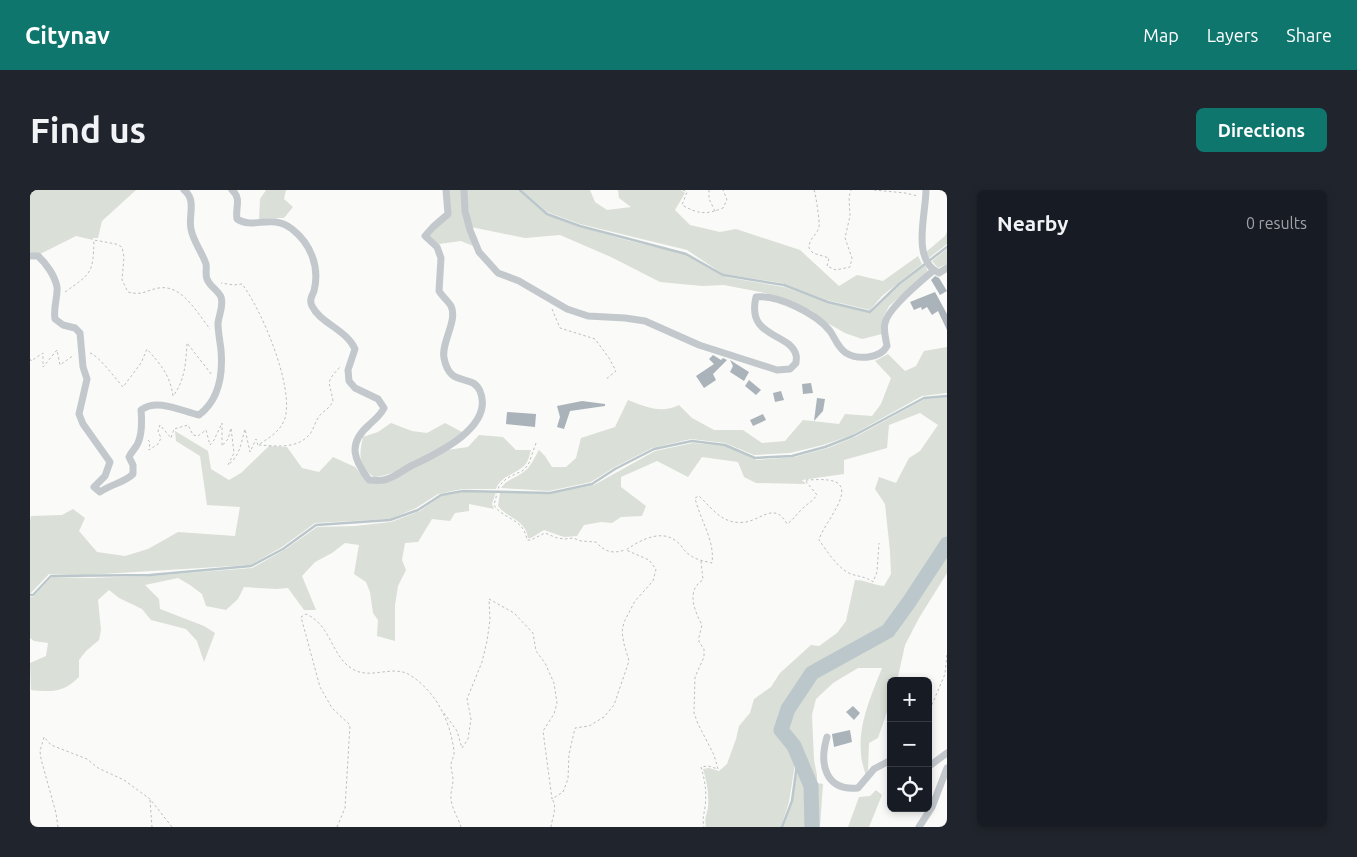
<!DOCTYPE html>
<html lang="en">
<head>
<meta charset="utf-8">
<style>
	:root { --surface:#171b24; --page:#20242c; --text:#f1f3f6; --muted:#9ea1a6; --line:#363941; --accent:#0f766e }
	body { margin:0; font-family:Ubuntu,sans-serif; background:var(--page); color:var(--text) }
	.controls { position:absolute; right:15px; bottom:15px; display:grid; overflow:hidden; border-radius:8px; box-shadow:0 2px 8px #0003 }
	.controls button { width:45px; height:45px; display:grid; place-items:center; padding:0; border:0; border-bottom:1px solid var(--line); background:var(--surface); color:var(--text); font:25px sans-serif }
	.list { margin:0; padding:0; list-style:none }
	h2 { display:flex; justify-content:space-between; align-items:center; height:65px; margin:0; padding:0 20px; font-size:21px }
	h2 small { font-size:16px; font-weight:400; color:var(--muted) }
	.icon { flex:none; width:28px; height:28px; fill:none; stroke:currentColor; stroke-width:2; stroke-linecap:round; stroke-linejoin:round }
	.map { position:relative; flex:none; width:917px; height:637px; overflow:hidden; border-radius:8px }
	header { display:flex; align-items:center; gap:30px; box-sizing:border-box; height:70px; padding:0 25px; background:var(--accent); color:#fff }
	header strong { font-size:24px }
	nav { display:flex; gap:28px; margin-inline-start:auto; font-size:18px }
	.intro { display:flex; align-items:center; justify-content:space-between; box-sizing:border-box; height:120px; padding:0 30px }
	h1 { margin:0; font-size:35px }
	.button { padding:12px 22px; border-radius:8px; background:var(--accent); color:#fff; font-size:18px; font-weight:700 }
	main { display:flex; gap:30px; padding:0 30px }
	aside { flex:1; background:var(--surface); border-radius:8px; box-shadow:0 2px 8px #0003 }
	.map>svg:first-child { display:block }
	.green { fill:#dadfd7 }
	.lines { fill:none; stroke-linecap:round; stroke-linejoin:round }
	.stream { stroke:#bbc7cb; stroke-width:2.5 }
	.river { stroke:#bbc7cb; stroke-width:15 }
	.building { fill:#aab3b9 }
	.path { stroke:#bbbfc2; stroke-width:1; stroke-dasharray:2.5 2.5; stroke-linecap:butt }
	.street { stroke:#c3c8cc; stroke-width:7 }
</style>
</head>
<body>
<header>
<strong>Citynav</strong>
<nav><a>Map</a><a>Layers</a><a>Share</a></nav>
</header>
<div class="intro"><h1>Find us</h1><a class="button">Directions</a></div>
<main>
<div class="map">
<svg width="917" height="637" viewBox="0 0 917 637">
	<rect width="100%" height="100%" fill="#fafaf8"/>
	<g class="green">
		<polygon points="0,0 106,0 72,31 68,48 63,48 63,50 46,46 10,64 0,64"/>
		<polygon points="236,0 256,0 254,9 263,17 254,28 239,28 229,30 230,9"/>
		<polygon points="417,0 432,0 434,22 443,56 431,51 409,54 398,46 420,25"/>
		<polygon points="435,0 489,0 517,25 551,37 600,51 655,64 695,87 754,97 799,113 841,123 870,95 895,75 898,82 859,116 854,126 852,144 832,149 815,143 792,130 781,120 735,103 694,95 672,96 630,92 581,67 530,45 495,48 441,37"/>
		<polygon points="492,0 560,0 565,12 577,20 601,17 589,8 588,0 651,0 655,3 645,20 660,35 690,42 706,39 770,60 809,96 827,85 853,91 888,66 892,74 852,106 840,120 797,110 752,93 693,84 657,60 550,34 517,22"/>
		<polygon points="917,42 917,54 899,68 896,62 915,46"/>
		<polygon points="917,59 917,74 908,78 902,71"/>
		<path d="M917 157V203L892 206 822 245 793 255 760 263 724 265 695 253 661 249 622 258 583 278 561 292 519 301 471 298C477 289 487 288 495 281 502 275 504 268 509 260L515 266 522 277H536L546 268 551 248 585 237 598 210C616 217 631 224 649 215L662 228 684 240H713L732 253 755 251 773 230 809 234 815 224 842 226 851 214 861 188 845 171 858 164 875 181 886 176 894 161Z"/>
		<path d="M917 207V351L857 440 780 482 755 519 749 542 762 558 766 568 759 612 751 637H676C674 628 677 625 678 617 679 604 677 591 673 579L679 578 689 581 697 574 706 549 709 536 720 523 724 509 741 497 750 483 781 455 789 456 807 443 816 431 825 390C836 390 843 395 854 396L861 384 860 361 855 314 845 299 849 287 866 293 879 268 890 261 908 235 890 223 859 235 857 258 814 270V284L772 290 776 294 726 293 714 287 708 272 672 267 658 287 627 271 591 287V297L616 316 612 326 591 327 582 333 571 332 554 335 547 346 534 347 514 340 501 348H498C496 330 477 328 468 316L470 302 477 301 520 304 564 295 625 261 663 253 696 256 726 270 765 267 798 258 825 247 895 209Z"/>
		<path d="M361 233 382 241 397 243 415 233 432 242C413 258 368 286 344 287 328 276 329 264 333 247L348 242Z"/>
		<path d="M145 241 178 261 181 279 199 290 211 283 239 256 257 257 272 278 289 282 303 267 325 277 338 292H355L417 260 438 257 449 245 473 247 486 260H501C500 264 499 268 497 272 490 284 471 284 466 299H432L408 304 386 318 360 329 285 333 252 357 220 375 56 385 19 384 0 404V330L1 326 32 325 43 319 55 328 49 341 67 362 95 366 118 359 148 342 205 346 210 317 177 315 170 266 146 251Z"/>
		<path d="M433 302H466L462 314 464 319 439 314V321L425 323 420 331 402 329 388 352 375 353 372 370 376 380 368 396 365 415V451L347 446 348 430 343 423 340 402 336 392 324 384 329 355 315 353 302 363 285 372 272 386 286 420H274L258 398 246 399 214 397 208 409 196 420 176 416 172 404 160 395 148 388 115 395 129 409 130 419 174 436 185 443 174 472 167 451 156 439 121 430 112 419 89 408 79 400 68 410 71 440 69 450 56 461 49 470V487C33 503 22 502 1 500L0 473 16 466 18 453 4 451 0 448V407H3L22 387 59 388 120 386 222 378 256 359 287 337 325 336 361 332 390 321 411 306Z"/>
		<path d="M917 358V383L889 428 875 455 867 491H861V510L848 548 839 553 838 580 836 586C834 579 831 570 831 563 828 534 842 504 852 478H828L803 493 786 509 782 525 784 570 787 585V593L793 594 790 637H785L783 593 754 539C762 517 774 494 792 479L860 441Z"/>
		<polygon points="769,570 780,596 781,637 753,637 763,612 764,599"/>
		<polygon points="846,600 852,605 839,637 818,637 829,607 840,606"/>
	</g>
	<g class="lines">
		<g class="stream">
			<polyline points="490,0 517,24 550,36 656,64 693,85 754,95 798,112 840,122 869,94 917,57"/>
			<polyline points="0,405 3,405 21,386 120,385 221,376 253,359 286,335 360,330 388,320 411,305 433,301 520,303 562,294 585,279 624,259 662,251 695,255 725,268 762,266 795,257 823,246 894,208 917,206"/>
			<polyline points="752,637 762,611 768,567"/>
		</g>
		<polyline class="river" points="782,637 781,596 764,556 751,540 758,519 782,483 858,441 879,412 917,354"/>
	</g>
	<g class="building">
		<polygon points="905,86 909,88 917,101 910,105 901,90"/>
		<polygon points="905,102 917,124 917,140 908,121 902,125 897,117 892,120 891,117 884,120 880,112"/>
		<polygon points="683,165 691,170 693,168 697,170 683,184 686,190 674,198 666,186 684,174 679,169"/>
		<polygon points="700,170 719,182 714,191 700,182 703,176"/>
		<polygon points="719,190 731,200 726,205 715,196"/>
		<polygon points="781,193 783,203 773,204 772,194"/>
		<polygon points="751,201 754,210 745,212 743,203"/>
		<polygon points="787,208 795,209 793,221 784,231"/>
		<polygon points="552,211 575,214 575,216 540,221 534,239 527,237 530,227 527,216"/>
		<polygon points="477,222 506,224 505,237 476,234"/>
		<polygon points="733,224 736,230 723,236 720,230"/>
		<polygon points="823,516 830,523 824,530 816,522"/>
		<polygon points="820,540 822,552 804,557 802,544"/>
	</g>
	<g class="lines">
		<g class="path">
			<path d="M653 0 657 2 652 15C668 24 676 25 693 18L697 10 693 0"/>
			<polyline points="679,0 679,9 685,21"/>
			<path d="M784 0C786 5 790 33 789 37 787 46 779 47 779 58L783 63 799 68 797 76 806 80 820 77 822 68 815 48 820 26 819 7 821 0"/>
			<polyline points="844,0 875,3 888,6"/>
			<path d="M35 102C62 83 63 83 64 50L86 54 92 57 94 67 92 90 98 102C113 106 116 100 129 98 152 94 168 124 180 139"/>
			<polyline points="522,119 530,138 565,149 579,168 586,181 575,190"/>
			<path d="M60 163C69 166 85 188 93 197L111 173 117 159C131 175 140 185 143 206 155 191 156 171 157 153L182 185"/>
			<polyline points="0,169 1,171 13,163 13,177 27,160 30,175 44,165"/>
			<path d="M118 250 120 252 119 260 128 254 131 248 128 241 130 235 141 248 144 239 158 235 163 245 168 246 176 240 180 255 184 250 192 233V256L198 249 201 238 204 263 198 275C210 266 211 253 215 239L220 262 226 249 228 255C239 248 251 241 255 228 264 197 232 120 212 94L204 95 191 93"/>
			<path d="M506 253 499 273 494 280 477 288 469 296 464 315C472 329 494 328 497 350H501L515 343 527 348 535 349 543 348 551 351 566 352C575 362 582 364 595 360"/>
			<path d="M229 255C245 256 266 259 278 246 283 242 284 234 288 228 293 220 298 221 303 211 300 191 294 194 310 177"/>
			<path d="M671 371 673 390C656 400 664 420 672 435L669 447V452L674 459V467L665 487 664 523 668 534 684 565 688 579 678 576 671 577C675 590 677 603 675 617 674 625 672 629 674 637"/>
			<path d="M414 523 427 541 432 558 438 549 441 529 437 509 452 472 457 451 460 430 459 409 484 423 503 443 506 461 515 473 524 493 527 513 524 524 513 541 522 609 533 602 538 589 539 564 545 538 559 536 574 527 584 515 599 471 594 454 592 442 594 432 605 411 623 391 626 379 619 370 596 360C610 350 631 339 646 351 652 355 654 362 660 365 666 370 674 371 682 373 685 350 670 330 665 308L669 306C679 315 687 327 700 331 706 333 714 333 720 331 735 326 746 314 757 334 763 330 766 325 772 319 777 314 783 311 787 305L775 290C782 290 791 289 798 290 832 294 793 333 789 350 797 361 808 379 821 384 830 387 834 386 843 392L847 382 849 353"/>
			<polyline points="898,524 915,484 917,463"/>
			<polyline points="120,610 122,637"/>
			<polyline points="28,637 26,623 11,569 10,561 14,547 21,555 57,569 68,578 94,590 120,609 142,637"/>
			<path d="M307 637 315 618 320 535 302 518 290 497 271 427 276 424C301 435 301 465 321 478 339 491 362 474 380 485 406 502 420 530 424 561 425 566 421 570 421 575 421 580 423 585 423 590 423 596 421 600 421 605 420 616 428 627 431 637"/>
			<path d="M521 637C522 628 528 617 522 609"/>
		</g>
		<g class="street">
			<path d="M202 0C212 9 205 17 207 29 224 40 241 23 262 39 281 54 290 77 284 101 282 106 279 110 282 116 290 133 317 140 325 159L318 180 319 191 325 198 348 209 354 218C350 226 345 229 339 235 317 254 324 270 339 290 344 290 349 291 354 290 364 288 373 280 381 276 406 264 465 237 450 201 441 182 420 199 414 168 411 152 428 131 421 116 418 111 412 106 409 101L411 68 407 57 395 46 403 37 418 24 416 0"/>
			<path d="M434 0 435 21 440 40 449 62 468 83 489 91 537 119 558 126 595 128 615 131 669 155 747 180 760 179 766 173C766 170 767 167 766 165 760 142 716 149 726 107 747 104 787 124 800 141 805 148 808 158 816 163 828 170 850 169 857 156 856 149 853 141 855 133 858 118 891 91 903 81"/>
			<path d="M896 0C896 24 881 70 909 83L917 78"/>
			<path d="M0 66H8C16 73 25 86 27 97 28 107 23 117 25 129L33 135 45 138 50 143 53 177 57 189 49 224 53 234 80 272 75 286 64 297 70 302C81 294 94 293 103 284V275L99 267C101 262 106 258 108 253 112 244 112 231 111 220 127 208 151 221 169 225 190 209 193 184 191 160 190 151 188 142 188 133 189 124 194 116 191 107 188 100 180 97 177 89 175 84 177 79 176 74 172 62 163 51 161 39 158 26 167 10 154 0"/>
			<path d="M797 547C789 574 795 601 828 598L844 579 861 570"/>
			<polyline points="898,577 917,563"/>
			<polyline points="889,637 902,617 917,578"/>
		</g>
	</g>
</svg>
<div class="controls">
<button>+</button>
<button>−</button>
<button><svg class="icon" aria-label="locate" viewBox="0 0 24 24"><circle cx="12" cy="12" r="6"/><path d="M12 2v4M12 18v4M2 12h4M18 12h4"/></svg></button>
</div>
</div>
<aside>
<h2>Nearby<small>0 results</small></h2>
<ul class="list">
</ul>
</aside>
</main>
</body>
</html>
